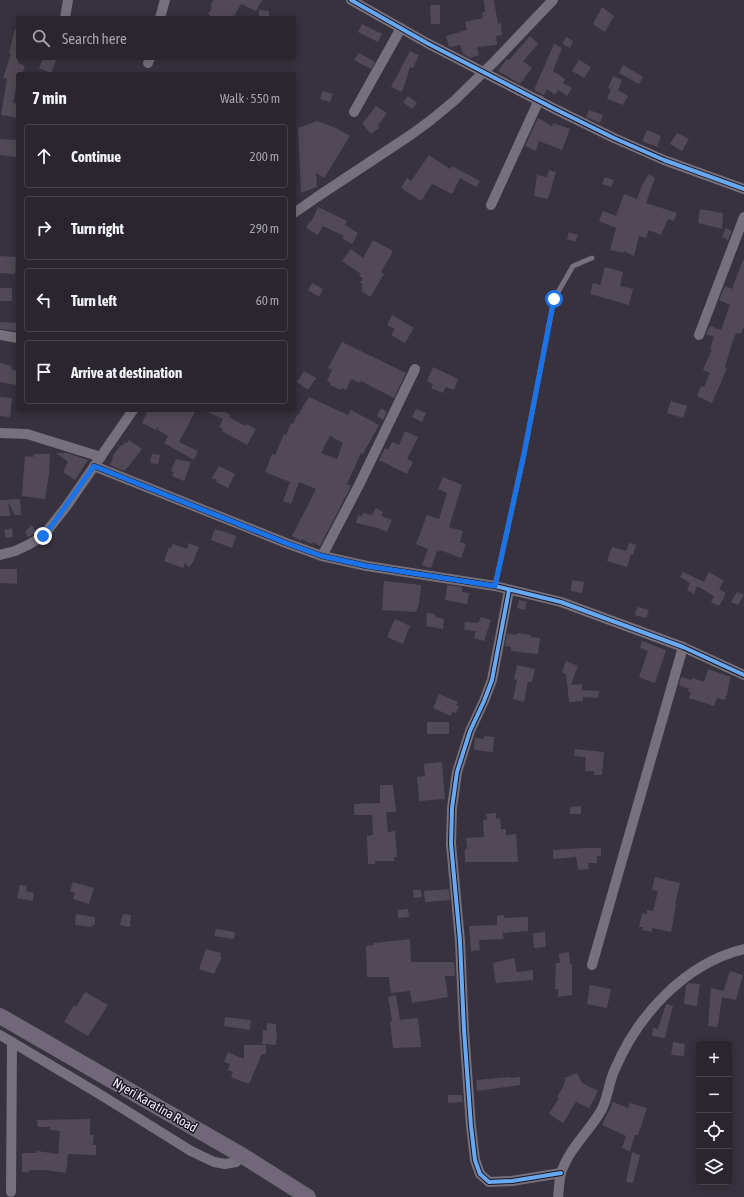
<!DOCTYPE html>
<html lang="en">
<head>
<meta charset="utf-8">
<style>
	:root { --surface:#2a252e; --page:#322d36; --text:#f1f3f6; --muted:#a5a5aa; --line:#46424a }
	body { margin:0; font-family:"Asap Condensed",sans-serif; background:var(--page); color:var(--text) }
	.controls { position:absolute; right:12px; bottom:12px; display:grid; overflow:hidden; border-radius:4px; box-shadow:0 2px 10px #0003 }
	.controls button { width:36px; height:36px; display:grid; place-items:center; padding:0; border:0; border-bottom:1px solid var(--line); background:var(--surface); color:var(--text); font:20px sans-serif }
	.stop { position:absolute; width:12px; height:12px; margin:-9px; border:3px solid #1a73e8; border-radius:50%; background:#fff }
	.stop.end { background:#1a73e8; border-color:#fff; box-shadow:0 1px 4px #0008 }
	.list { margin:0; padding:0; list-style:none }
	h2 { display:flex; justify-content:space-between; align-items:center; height:52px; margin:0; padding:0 16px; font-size:17px }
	h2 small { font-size:13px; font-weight:400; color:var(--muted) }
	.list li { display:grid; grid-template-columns:26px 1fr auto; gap:12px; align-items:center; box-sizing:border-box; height:64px; margin:0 8px 8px; padding:0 8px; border:1px solid var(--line); border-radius:4px }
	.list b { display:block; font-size:15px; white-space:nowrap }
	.list em { font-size:13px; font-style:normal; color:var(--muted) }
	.icon { flex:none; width:22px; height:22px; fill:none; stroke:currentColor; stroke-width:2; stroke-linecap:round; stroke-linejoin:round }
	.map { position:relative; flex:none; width:744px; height:1197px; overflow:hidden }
	.search { position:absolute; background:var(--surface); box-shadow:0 2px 10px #0003; left:16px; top:16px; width:280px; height:44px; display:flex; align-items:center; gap:10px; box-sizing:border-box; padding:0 14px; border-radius:4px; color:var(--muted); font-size:15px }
	.panel { position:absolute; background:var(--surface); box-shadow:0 2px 10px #0003; left:16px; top:72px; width:280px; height:340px; border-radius:4px }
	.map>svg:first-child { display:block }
	.building { fill:#514a56; fill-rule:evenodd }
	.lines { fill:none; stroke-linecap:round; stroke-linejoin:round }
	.service { stroke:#75707b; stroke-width:5 }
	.minor { stroke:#75707b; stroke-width:10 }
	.trunk { stroke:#706878; stroke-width:16 }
	.cycleway-casing { stroke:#1c1622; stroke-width:6 }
	.cycleway { stroke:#66a8f1; stroke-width:4 }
	.route { stroke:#1a73e8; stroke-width:5 }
	.labels { text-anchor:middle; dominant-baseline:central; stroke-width:3; stroke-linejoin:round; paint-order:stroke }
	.street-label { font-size:13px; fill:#f3ebfc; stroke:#1c1622 }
</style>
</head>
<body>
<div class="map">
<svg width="744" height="1197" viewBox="0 0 744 1197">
	<rect width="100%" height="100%" fill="#38313e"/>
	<g class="building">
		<polygon points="214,0 262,0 256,11 241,4 233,18 213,18 208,14 212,8 210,6"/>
		<polygon points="484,0 493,0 494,1 498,24 501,23 502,35 496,36 497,45 477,47 479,55 470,58 463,54 460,45 449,47 446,36 467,30 465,22 483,18 482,13 485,12"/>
		<polygon points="430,5 440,5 440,24 431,24"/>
		<polygon points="602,7 614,16 605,32 593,24"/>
		<polygon points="259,10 269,11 269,18 259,18"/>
		<polygon points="362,24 382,34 378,42 358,32"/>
		<polygon points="15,29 18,30 18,63 25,66 22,74 18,74 18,83 17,83 13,103 18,104 18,118 1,115 7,79 3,78 11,54 9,53"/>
		<polygon points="530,36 538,44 523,61 532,68 520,84 498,71 507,59 509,60"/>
		<polygon points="566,37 573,41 570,48 562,44"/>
		<polygon points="554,44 562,48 553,71 565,79 563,83 572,88 567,96 558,90 555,95 547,89 544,95 534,90"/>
		<polygon points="410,51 419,55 413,68 410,67 402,92 391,87"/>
		<polygon points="359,53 375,62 371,69 354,60"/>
		<polygon points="43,58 57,58 51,73 39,68"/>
		<polygon points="579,60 591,67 584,78 572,71"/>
		<polygon points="623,65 643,77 639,84 619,73"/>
		<polygon points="613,76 622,80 618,90 628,96 623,105 607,99 611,89 608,88"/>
		<polygon points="323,91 333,94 330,102 320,99"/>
		<polygon points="408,96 417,103 412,109 403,102"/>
		<polygon points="376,106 387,113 378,126 379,128 371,134 362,123 367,118"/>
		<polygon points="589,110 603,115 600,123 586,117"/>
		<polygon points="538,118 552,126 553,123 570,129 562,150 539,141 536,151 525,146"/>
		<polygon points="317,121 336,128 350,136 324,178 316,173 317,187 301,193 298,128"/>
		<polygon points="647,130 661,136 657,147 642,141"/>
		<polygon points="677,133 689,139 682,151 670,144"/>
		<polygon points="0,139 17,140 16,157 0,155"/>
		<polygon points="429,155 450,169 452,166 480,181 476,187 460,178 452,194 432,184 421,201 401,188 407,178 411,181"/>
		<polygon points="549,170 556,172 548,199 534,196 537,175 547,177"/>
		<polygon points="649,174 655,178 646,203 677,213 674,221 668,219 661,235 649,230 646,238 639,236 634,256 624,251 623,253 610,250 616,228 599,221 603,211 616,216 624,194 637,199 642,185"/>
		<polygon points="605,177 614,180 611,187 602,184"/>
		<polygon points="318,207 347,221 345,225 358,233 352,244 342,238 344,236 323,226 318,235 306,228 310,221 311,222"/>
		<polygon points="700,209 723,213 722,229 698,223"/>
		<polygon points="726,228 732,231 728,240 722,237"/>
		<polygon points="569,232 578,235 575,242 567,239"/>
		<polygon points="373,240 393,251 381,272 384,274 370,297 361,291 363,288 361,287 363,284 360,283 363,278 359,276 361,274 342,261 351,249 363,258"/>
		<polygon points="0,256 16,257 15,274 0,273"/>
		<polygon points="743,260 744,260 744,326 741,334 736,333 732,343 725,367 727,368 712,403 697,396 701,386 704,387 710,373 703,370 712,349 710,349 714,337 706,334 710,326 721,330 730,305 719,300 725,286 732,289"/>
		<polygon points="605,267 623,272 620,286 633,289 629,305 590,294 593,283 600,285"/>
		<polygon points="312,283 323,289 319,297 308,290"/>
		<rect x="0" y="288" width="12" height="13"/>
		<polygon points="392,315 414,328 405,343 391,335 395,329 387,325"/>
		<polygon points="0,322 18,323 18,331 0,329"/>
		<polygon points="342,342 406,373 394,398 361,381 360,383 351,379 346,390 342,388 341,390 330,385 331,383 327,381 332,370 328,368"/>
		<polygon points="0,363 12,366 11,369 18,371 16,385 0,382"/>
		<polygon points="433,367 458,379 454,390 446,387 443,393 431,388 433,384 427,381"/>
		<polygon points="304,371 316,378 308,390 297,382"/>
		<polygon points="0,397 12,398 10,417 0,416"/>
		<path d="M309 397 348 415 351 410 379 425 363 454 361 453 347 484 351 486 320 546 313 542 312 544 301 539V541L292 536 316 489 299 482 291 504 283 501 290 482 265 472 272 454 275 455 284 434 286 435 291 423 293 424 297 415H298ZM330 436 343 443 337 459 321 453Z"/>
		<polygon points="671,401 687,406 683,418 667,413"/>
		<polygon points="381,408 387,412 383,420 377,416"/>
		<polygon points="416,409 426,413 422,422 412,417"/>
		<polygon points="148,410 196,410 179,442 198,451 194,460 164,443 168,436 158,430 159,426 156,430 142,423"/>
		<polygon points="203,410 220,410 231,415 229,417 245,426 247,424 256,429 247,445 222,431 223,429 219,427 223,419"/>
		<polygon points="405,431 418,437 407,459 413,462 407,474 379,460 385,448 388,450 392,442 399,445"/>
		<polygon points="129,440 142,449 128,467 124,471 110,465 113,458 112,457 121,445 122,446 125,442 127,443"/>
		<polygon points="56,453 67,453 88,460 75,480 63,472 68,462"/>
		<polygon points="34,454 50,454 49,474 45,499 22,496 25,456 33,457"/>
		<polygon points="152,454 160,455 158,464 150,463"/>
		<polygon points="176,459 191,462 184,481 172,476 174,472 171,471"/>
		<polygon points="219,466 235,474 228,488 216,482 217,480 212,478"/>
		<polygon points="443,477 462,485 449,527 463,531 460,542 466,544 461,558 440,550 439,552 437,551 431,568 422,565 428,549 416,544 427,515 439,519 447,493 438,489"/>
		<polygon points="20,499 21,515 15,515 8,502 10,516 0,516 0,500"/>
		<polygon points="376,508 383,512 381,516 392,520 387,532 378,528 356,523 358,515 362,516 363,513 372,515"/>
		<polygon points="32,525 36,533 28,537 25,532"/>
		<polygon points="12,528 13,537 6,538 4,530"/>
		<polygon points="215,529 219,531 219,530 236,536 232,548 211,540"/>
		<polygon points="189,543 199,547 193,562 189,567 185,563 183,568 164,561 169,547 171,548 173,544 187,549"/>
		<polygon points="629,543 636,545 633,555 631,554 627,567 607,561 612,547 626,551"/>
		<polygon points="0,569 17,569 17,584 0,583"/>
		<polygon points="683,572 704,582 709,572 724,581 719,589 726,593 719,606 711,602 714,596 697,586 694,594 687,590 690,583 680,577"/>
		<polygon points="572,580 584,582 582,593 571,591"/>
		<polygon points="384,581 421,585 419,604 416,612 382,610"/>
		<polygon points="447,585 462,587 462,592 469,593 467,604 445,600"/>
		<polygon points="737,592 744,595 738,605 731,602"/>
		<polygon points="519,600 527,602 525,610 517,608"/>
		<polygon points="637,607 649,610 646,618 635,615"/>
		<polygon points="427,613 435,614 435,617 444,619 443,629 426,626"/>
		<polygon points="481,617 491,620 484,641 474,638 476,631 464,630 465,622 478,623"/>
		<polygon points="395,619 410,626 403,644 387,637"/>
		<polygon points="517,633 531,635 531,637 540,638 538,654 511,651 511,647 505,646 507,634 517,635"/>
		<polygon points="642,641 666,650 655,683 639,677 648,651 640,648"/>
		<polygon points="566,661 578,666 571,685 582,684 582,690 599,691 598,698 583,697 583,701 569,702 566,674 562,672"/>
		<polygon points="517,665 535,669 532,682 528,682 524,702 513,699 517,680 514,679"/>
		<polygon points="708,669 731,677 728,687 729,687 725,700 717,698 714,706 689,698 691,692 688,692 689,689 679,685 681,677 692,680 693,678 704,682"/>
		<polygon points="439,694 458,702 456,705 459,706 456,713 452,712 451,716 433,708"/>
		<rect x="427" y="722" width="22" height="12"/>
		<polygon points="484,736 494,737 493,752 474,750 475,738 484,739"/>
		<polygon points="575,749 604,752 602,775 594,775 594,771 585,771 586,757 574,756"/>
		<polygon points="442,762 445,799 419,801 417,777 425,776 424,764"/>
		<polygon points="380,785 393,785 396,812 386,812 388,832 395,831 397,857 394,857 394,861 375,861 375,864 368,864 367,836 373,835 372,815 354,815 354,804 380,803"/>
		<polygon points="581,806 581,814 570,814 570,807"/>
		<polygon points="496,813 496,819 500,818 501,829 506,829 506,835 516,834 518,862 465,862 465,849 467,849 466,838 484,837 483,820 487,820 486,814"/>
		<polygon points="583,848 601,848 601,856 597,856 597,863 588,863 589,869 578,870 576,857 553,859 553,850"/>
		<polygon points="655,877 680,883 675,905 676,905 671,932 652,928 652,932 642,930 643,927 639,927 642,913 647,914 647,910 653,911 658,891 652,890"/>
		<polygon points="73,882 94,888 89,904 73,899 75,893 70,891"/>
		<polygon points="20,885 27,886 26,891 34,893 33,901 17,898"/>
		<polygon points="449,889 450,900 425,902 424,891"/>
		<polygon points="413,890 421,890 422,897 414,898"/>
		<polygon points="408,909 409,917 398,918 398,910"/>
		<polygon points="76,914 95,917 95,925 93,924 92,927 75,925"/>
		<polygon points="123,914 131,915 130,927 120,925"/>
		<polygon points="504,915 504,918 528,917 528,931 502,933 504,939 479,940 480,950 471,951 469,926 497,925 497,916"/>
		<polygon points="216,929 235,932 234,939 214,936"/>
		<polygon points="545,932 546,947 534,948 533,933"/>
		<polygon points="410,939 411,962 454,962 455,976 445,976 448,997 412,1003 410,991 391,993 389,977 367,977 366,946 374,945 374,943"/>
		<polygon points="206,949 221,953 220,957 222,957 214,974 199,969"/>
		<polygon points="569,952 570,964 572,964 572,995 558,997 558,989 555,989 556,963 560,963 559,954"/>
		<polygon points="514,958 517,972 533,970 533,980 496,983 493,963"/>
		<polygon points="730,971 743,975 736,1000 722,997 718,1025 717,1024 717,1027 708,1026 711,988 723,991 723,992"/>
		<polygon points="689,983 700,984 697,1006 684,1004 686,985"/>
		<polygon points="590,985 611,989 607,1008 587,1004"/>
		<polygon points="85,992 108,1005 88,1036 64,1022 74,1005 76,1007"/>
		<polygon points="396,995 400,1020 418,1018 421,1047 393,1048 390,1021 392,1021 388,997"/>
		<polygon points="666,1004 673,1006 665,1038 652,1036 653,1028 658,1029"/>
		<polygon points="225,1017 251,1020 250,1030 224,1026"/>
		<polygon points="267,1023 276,1024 276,1031 277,1032 276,1045 262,1044 263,1030 266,1031"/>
		<polygon points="673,1042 685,1044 684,1056 671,1055"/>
		<polygon points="244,1045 266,1045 266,1054 262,1054 249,1084 231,1077 233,1072 228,1070 230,1064 224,1062 228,1052 244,1059"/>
		<polygon points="577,1073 582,1083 598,1091 589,1108 576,1102 563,1123 549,1114 559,1098 557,1097 564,1085 564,1083 566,1082 564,1078"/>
		<polygon points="510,1077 510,1078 520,1077 520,1085 477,1091 476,1080"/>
		<polygon points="448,1095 462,1095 463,1102 448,1103"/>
		<polygon points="613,1102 628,1108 630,1103 647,1108 638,1135 635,1135 630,1151 622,1148 626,1136 602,1125"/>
		<polygon points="90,1119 90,1135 94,1135 93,1145 96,1145 96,1155 68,1154 66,1173 46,1170 29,1170 29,1172 22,1172 22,1153 37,1153 37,1151 58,1154 60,1131 50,1130 50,1127 38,1127 37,1120"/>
		<polygon points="632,1152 640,1155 633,1183 626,1182"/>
	</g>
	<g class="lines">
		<polyline class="service" points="495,586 524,454 554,299 573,266 592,258"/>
		<g class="minor">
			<polyline points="351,0 427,43 555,109 614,138 664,160 744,189"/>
			<polyline points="65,18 68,0"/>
			<polyline points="160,18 165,0"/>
			<polyline points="148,63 150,58"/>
			<polyline points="354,112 401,28"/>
			<polyline points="491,205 539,100"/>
			<polyline points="294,213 317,197 412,134 431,120 454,101 495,61 553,0"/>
			<polyline points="0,335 18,338"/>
			<polyline points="699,335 744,217"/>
			<polyline points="0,433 27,434 101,457"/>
			<polyline points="94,466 286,543 322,556 367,566 495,586 561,602 683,647 744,675"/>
			<polyline points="0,555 15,551 28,545 43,536 66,507 133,410"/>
			<polyline points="322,556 359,485 415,369"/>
			<polyline points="509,590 492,680 484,701 470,731 457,772 452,808 451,844 460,941 464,1030 471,1126 475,1160 480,1174 489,1182 512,1181 561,1173"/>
			<polyline points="592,965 683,647"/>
			<polyline points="0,1035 101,1095 191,1151 214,1162 225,1164 236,1162 243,1156"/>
			<polyline points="11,1192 12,1042"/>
			<path d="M558 1197C559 1189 559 1180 561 1173 569 1148 590 1131 602 1109 608 1097 609 1081 615 1069 638 1015 685 963 744 949"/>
		</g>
		<polyline class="trunk" points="0,1016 243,1156 308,1197"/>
		<defs>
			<g id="cycleway">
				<polyline points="351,0 427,43 555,109 614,138 664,160 744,189"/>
				<polyline points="94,466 286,543 322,556 367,566 495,586 561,602 683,647 744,675"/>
				<polyline points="509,590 492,680 484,701 470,731 457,772 452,808 451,844 460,941 464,1030 471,1126 475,1160 480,1174 489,1182 512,1181 561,1173"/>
			</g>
		</defs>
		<use href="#cycleway" class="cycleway-casing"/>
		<use href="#cycleway" class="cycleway"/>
	</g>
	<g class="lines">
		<polyline class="route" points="43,536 53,524 94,466 286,543 322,556 367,566 495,586 524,454 554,299"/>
	</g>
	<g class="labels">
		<g class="street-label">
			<text transform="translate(155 1105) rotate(30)">Nyeri Karatina Road</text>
		</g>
	</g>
</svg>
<div class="controls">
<button>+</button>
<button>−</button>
<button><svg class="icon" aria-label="locate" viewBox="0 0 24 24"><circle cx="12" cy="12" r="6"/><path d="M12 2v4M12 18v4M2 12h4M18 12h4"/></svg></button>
<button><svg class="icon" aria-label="layers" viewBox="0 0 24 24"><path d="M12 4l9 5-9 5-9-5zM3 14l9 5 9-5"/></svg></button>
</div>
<div class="stop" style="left:554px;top:299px"></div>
<div class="stop end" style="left:43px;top:536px"></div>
<div class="search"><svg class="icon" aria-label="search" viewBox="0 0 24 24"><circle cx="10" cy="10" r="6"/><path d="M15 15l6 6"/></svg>Search here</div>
<section class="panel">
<h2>7 min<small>Walk · 550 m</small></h2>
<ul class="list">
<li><svg class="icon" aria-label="ahead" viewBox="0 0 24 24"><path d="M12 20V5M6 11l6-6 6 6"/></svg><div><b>Continue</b></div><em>200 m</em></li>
<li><svg class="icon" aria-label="right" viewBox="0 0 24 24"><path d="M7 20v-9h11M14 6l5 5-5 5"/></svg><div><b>Turn right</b></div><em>290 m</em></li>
<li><svg class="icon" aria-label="left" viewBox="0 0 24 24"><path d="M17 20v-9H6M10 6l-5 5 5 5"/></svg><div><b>Turn left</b></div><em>60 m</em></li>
<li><svg class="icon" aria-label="arrive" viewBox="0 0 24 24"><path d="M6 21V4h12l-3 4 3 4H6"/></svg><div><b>Arrive at destination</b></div></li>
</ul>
</section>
</div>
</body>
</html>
